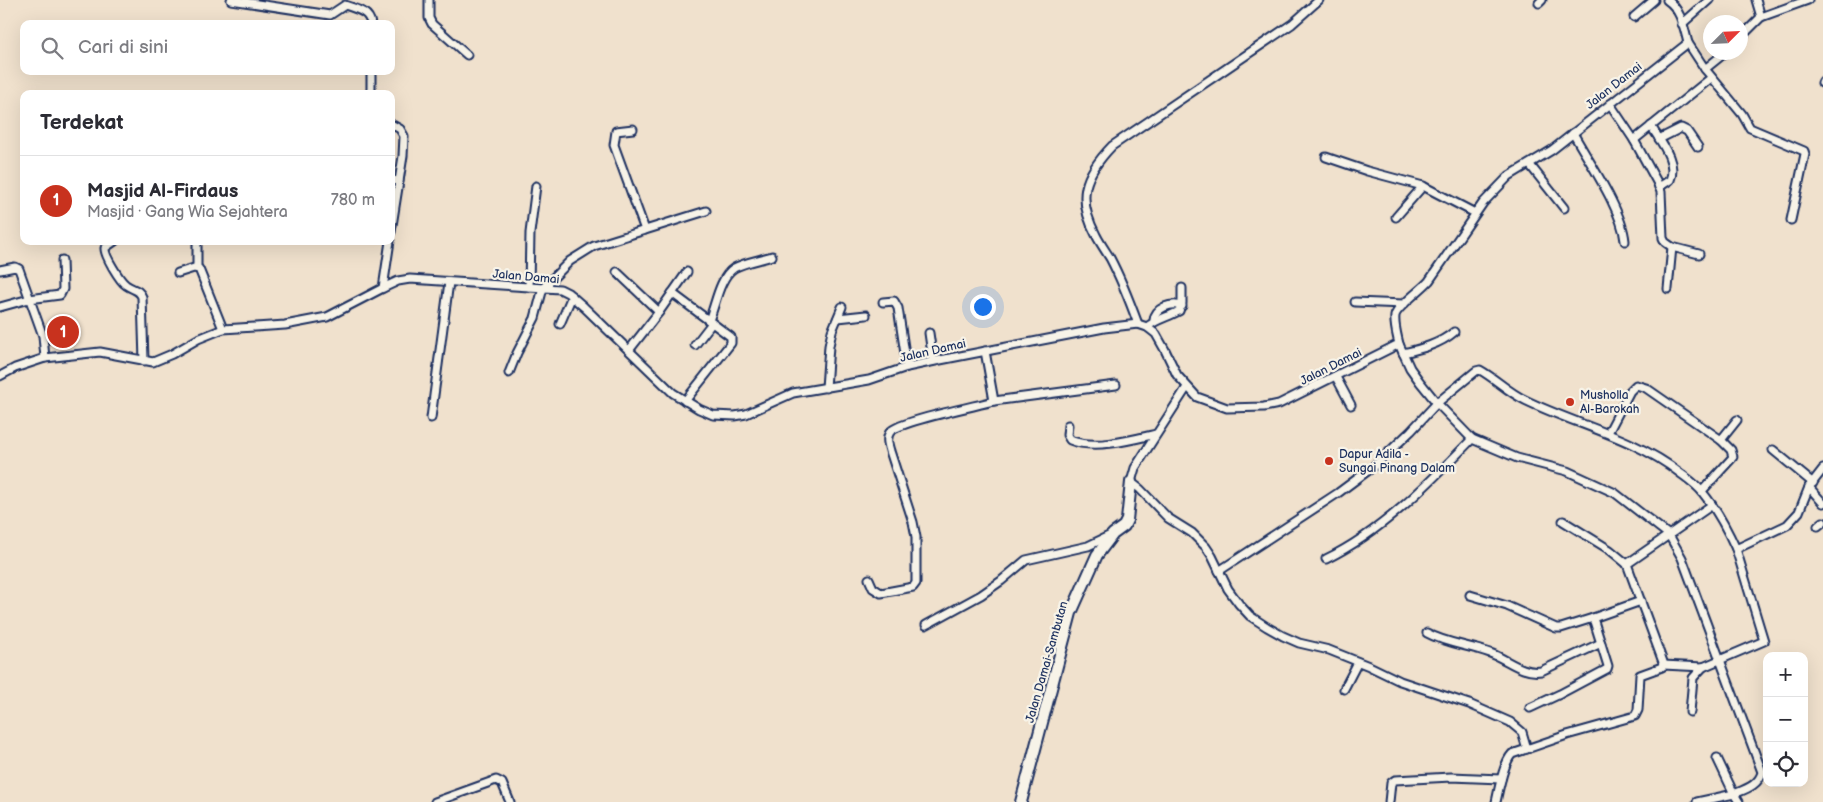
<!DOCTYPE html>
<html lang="id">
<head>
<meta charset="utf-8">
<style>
	:root { --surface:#fff; --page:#f2f2f3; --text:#2b2b33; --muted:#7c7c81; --line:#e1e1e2; --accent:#c8321e }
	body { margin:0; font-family:"Balsamiq Sans",sans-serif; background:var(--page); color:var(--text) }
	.controls { position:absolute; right:15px; bottom:15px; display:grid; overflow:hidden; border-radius:10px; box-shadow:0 5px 20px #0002 }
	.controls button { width:45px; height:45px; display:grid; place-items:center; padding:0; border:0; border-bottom:1px solid var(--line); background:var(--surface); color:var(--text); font:25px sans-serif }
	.compass { position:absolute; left:1703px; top:15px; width:45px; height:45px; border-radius:50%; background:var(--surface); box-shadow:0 5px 20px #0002; rotate:66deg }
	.you { position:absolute; left:982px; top:306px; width:18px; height:18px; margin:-12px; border:4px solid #fff; border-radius:50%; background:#1a73e8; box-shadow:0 0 0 8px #1a73e833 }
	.badge { display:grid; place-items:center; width:32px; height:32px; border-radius:50%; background:var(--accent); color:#fff; font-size:16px; font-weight:700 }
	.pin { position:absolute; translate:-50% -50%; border:2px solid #fff; box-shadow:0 1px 5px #0006 }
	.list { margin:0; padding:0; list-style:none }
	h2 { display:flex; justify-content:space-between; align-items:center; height:65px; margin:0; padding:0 20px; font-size:21px }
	h2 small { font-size:16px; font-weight:400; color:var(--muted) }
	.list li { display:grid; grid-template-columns:32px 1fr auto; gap:15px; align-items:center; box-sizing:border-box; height:90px; padding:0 20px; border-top:1px solid var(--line) }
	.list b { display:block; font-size:19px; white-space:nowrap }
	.list p { margin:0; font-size:16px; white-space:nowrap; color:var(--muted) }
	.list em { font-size:16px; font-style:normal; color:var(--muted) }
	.icon { flex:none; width:28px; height:28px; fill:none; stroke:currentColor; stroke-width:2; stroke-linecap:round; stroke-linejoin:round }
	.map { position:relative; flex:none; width:1823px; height:802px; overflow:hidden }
	.search { position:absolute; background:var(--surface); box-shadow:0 5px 20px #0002; left:20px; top:20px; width:375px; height:55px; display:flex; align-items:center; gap:12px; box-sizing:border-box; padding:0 18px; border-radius:10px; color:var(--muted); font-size:19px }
	.panel { position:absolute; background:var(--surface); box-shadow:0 5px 20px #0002; left:20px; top:90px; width:375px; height:155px; border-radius:10px }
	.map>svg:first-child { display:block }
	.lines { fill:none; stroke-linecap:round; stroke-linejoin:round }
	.street-casing { stroke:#1b2f5e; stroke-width:11 }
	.secondary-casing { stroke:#1b2f5e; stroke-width:14 }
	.street { stroke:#f7f3e8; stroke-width:7 }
	.secondary { stroke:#f7f3e8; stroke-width:10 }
	.poi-dot { fill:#c8321e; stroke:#f7f3e8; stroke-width:2 }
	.labels { text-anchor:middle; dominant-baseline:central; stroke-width:4.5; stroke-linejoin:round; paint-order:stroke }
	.street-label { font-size:12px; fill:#1b2f5e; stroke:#f7f3e8 }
	.poi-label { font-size:12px; fill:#1b2f5e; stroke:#f7f3e8; text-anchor:start }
</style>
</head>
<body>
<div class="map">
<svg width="1823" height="802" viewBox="0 0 1823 802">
	<rect width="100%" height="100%" fill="#f0e1cd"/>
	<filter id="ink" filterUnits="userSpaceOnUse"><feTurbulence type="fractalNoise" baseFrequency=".02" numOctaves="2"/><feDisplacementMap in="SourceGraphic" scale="10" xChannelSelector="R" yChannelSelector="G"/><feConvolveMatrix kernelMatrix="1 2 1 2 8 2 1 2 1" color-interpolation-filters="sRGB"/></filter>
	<g filter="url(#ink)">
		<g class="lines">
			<defs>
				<g id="street">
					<path d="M231 0 330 15 345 5C356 9 369 11 371 24"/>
					<polyline points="429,0 429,18 432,24 467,55"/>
					<path d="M1667 0C1681 9 1684 28 1688 43"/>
					<polyline points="1756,0 1761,17"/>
					<polyline points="1539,3 1542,0"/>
					<polyline points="1634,17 1654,0"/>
					<polyline points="1682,24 1709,0"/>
					<polyline points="1740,38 1761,17 1808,0"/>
					<polyline points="1705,69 1742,114 1750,128 1804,151 1805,154 1791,220"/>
					<polyline points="1822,83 1823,81"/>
					<polyline points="371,94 371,71"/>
					<polyline points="1610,104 1634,140 1657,182 1661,192 1663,238 1665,242 1672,247 1668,289"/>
					<polyline points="391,124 400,129 404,136 403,156 391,232"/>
					<path d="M1651 126C1660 141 1678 162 1670 180L1659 187"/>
					<polyline points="633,129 616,131 614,145 645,230"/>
					<path d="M1573 133C1589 162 1622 209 1625 241"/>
					<polyline points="1659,139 1681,128 1687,131 1698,147"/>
					<polyline points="1634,140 1711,78"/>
					<polyline points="1326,157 1367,171 1423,186 1475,213"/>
					<polyline points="1530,165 1564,208"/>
					<polyline points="391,180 399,181"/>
					<polyline points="1396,217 1423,186"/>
					<path d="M115 241 105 248C104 255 120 281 126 285 133 290 139 289 142 297L144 361"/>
					<polyline points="1672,247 1699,254"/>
					<polyline points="197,268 197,241"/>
					<polyline points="0,270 15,267 19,269 43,336 45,358"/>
					<polyline points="617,272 659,312"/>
					<polyline points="178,273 194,268 199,269 223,329"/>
					<polyline points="529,287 530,233 536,186"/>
					<polyline points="383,288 390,241"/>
					<polyline points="672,293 731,337 731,343 685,401"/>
					<polyline points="883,302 894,301 898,308 907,367"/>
					<polyline points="1355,302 1404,304"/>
					<polyline points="0,307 29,299 60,295 63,289 62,260"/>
					<polyline points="838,318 866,315"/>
					<path d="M709 320C716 304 719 278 734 268 745 262 760 260 772 256"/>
					<path d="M1154 320C1155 308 1171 302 1182 306"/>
					<polyline points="560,324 572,296"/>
					<path d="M1138 324C1130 302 1121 279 1110 258 1105 250 1100 243 1096 235 1076 198 1084 175 1112 146L1292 24 1319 0"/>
					<path d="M1147 327C1155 320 1168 317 1179 311L1182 303V288"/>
					<polyline points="929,333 933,361"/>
					<path d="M1399 344 1410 368 1420 382 1437 403 1472 439 1517 458 1567 471 1615 493 1669 535 1682 558 1762 772C1759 785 1746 789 1734 794L1739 802"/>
					<polyline points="695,345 712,323"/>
					<polyline points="630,349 659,312 687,272"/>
					<path d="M1403 353C1421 349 1440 344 1454 332"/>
					<polyline points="509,373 517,353 535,318 543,288 570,261 594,246 706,211"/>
					<path d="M0 376 15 368 45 358 100 352 153 362 172 354 198 339 223 329 285 325 327 317 383 288 398 281 410 279 560 289 568 293 584 307 673 393 699 409 713 415 735 416 746 414 793 393 869 380 907 367 940 360 1104 328 1138 324 1147 327 1156 334 1165 350 1177 375 1197 397 1227 408 1264 407 1279 404 1399 344C1397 335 1394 325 1395 316 1396 308 1422 289 1429 281L1483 203 1509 176 1552 150 1688 43 1705 69 1726 52"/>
					<polyline points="1336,377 1351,405"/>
					<polyline points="1187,387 1135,468 1131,482 1140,489 1168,518 1192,533 1206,547 1212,556 1228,589 1239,604 1250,616 1267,627 1283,636 1299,643 1329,650 1369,666 1400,681 1469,704 1510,722 1522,732 1527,749"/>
					<polyline points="826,388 829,346 832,331 842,307"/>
					<polyline points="994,401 1116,385"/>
					<polyline points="431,418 449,282"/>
					<path d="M1068 425 1067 435 1070 440C1094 450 1131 440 1156 434"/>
					<polyline points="1608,433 1630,391 1636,385 1646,388 1721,440 1731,450 1733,457 1702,491"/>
					<polyline points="1721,440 1737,420"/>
					<polyline points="1773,450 1813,483"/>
					<polyline points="1809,487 1823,503"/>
					<polyline points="1563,521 1610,550 1627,564"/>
					<polyline points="1818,526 1823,522"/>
					<path d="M1326 559C1382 532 1429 483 1472 439"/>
					<path d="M1219 571 1338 493 1373 467 1411 431 1437 403 1476 371 1480 370C1496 379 1508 392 1525 400 1576 425 1634 437 1680 473 1688 479 1697 485 1703 493 1717 510 1727 529 1736 549L1787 525 1799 512 1809 487 1823 469"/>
					<path d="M869 579 873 588 881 593 913 587 916 583V537L913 522 890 451C888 444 886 438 890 432 899 421 976 406 994 401L985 351"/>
					<polyline points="1470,595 1507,606 1556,628 1561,628 1593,618"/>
					<polyline points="926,625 981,595 1001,581 1026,560 1088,546 1111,535"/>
					<path d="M1427 633C1447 644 1469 645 1490 653 1507 659 1522 674 1541 671L1601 643"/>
					<polyline points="1663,665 1703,667 1764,641 1736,549"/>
					<polyline points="1344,689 1358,662"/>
					<polyline points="1530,708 1560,694 1607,669 1608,666 1593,618 1641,601"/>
					<polyline points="1690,712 1693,678 1703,667"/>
					<polyline points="435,802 496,780 502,783 510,802"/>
					<polyline points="1389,802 1391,783 1395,780 1451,777 1501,779"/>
					<path d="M1496 802C1499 789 1503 764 1512 754L1567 735 1635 716 1638 710 1640 675 1662 667 1663 662 1627 564 1712 505"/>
					<polyline points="1697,802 1734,794 1717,758"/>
				</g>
				<polyline id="secondary" points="1021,802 1071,613 1097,555 1113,534 1124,526 1127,520 1131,482"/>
			</defs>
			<use href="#street" class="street-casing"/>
			<use href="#secondary" class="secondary-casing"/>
			<use href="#street" class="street"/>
			<use href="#secondary" class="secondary"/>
		</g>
	</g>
	<g class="poi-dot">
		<circle cx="1570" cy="402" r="5"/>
		<circle cx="1329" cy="461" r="5"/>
	</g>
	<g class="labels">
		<g class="street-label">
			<text transform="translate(1614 86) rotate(-38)">Jalan Damai</text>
			<text transform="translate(526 277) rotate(5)">Jalan Damai</text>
			<text transform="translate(933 351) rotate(-13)">Jalan Damai</text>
			<text transform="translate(1331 367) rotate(-27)">Jalan Damai</text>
			<text transform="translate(1047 662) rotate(-74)">Jalan Damai-Sambutan</text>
		</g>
		<g class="poi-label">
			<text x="1580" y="395">Musholla<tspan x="1580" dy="14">Al-Barokah</tspan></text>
			<text x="1339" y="454">Dapur Adila -<tspan x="1339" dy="14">Sungai Pinang Dalam</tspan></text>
		</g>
	</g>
</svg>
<div class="controls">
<button>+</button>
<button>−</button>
<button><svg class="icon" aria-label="locate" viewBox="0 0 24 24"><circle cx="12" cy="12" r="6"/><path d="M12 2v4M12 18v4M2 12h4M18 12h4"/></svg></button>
</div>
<svg class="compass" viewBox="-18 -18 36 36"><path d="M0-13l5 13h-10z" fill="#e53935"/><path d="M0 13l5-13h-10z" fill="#7c7c81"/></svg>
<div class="you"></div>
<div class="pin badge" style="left:63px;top:332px">1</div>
<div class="search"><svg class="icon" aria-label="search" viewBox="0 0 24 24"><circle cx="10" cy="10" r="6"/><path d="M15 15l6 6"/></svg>Cari di sini</div>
<section class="panel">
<h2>Terdekat<small></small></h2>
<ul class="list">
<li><span class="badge">1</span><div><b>Masjid Al-Firdaus</b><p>Masjid · Gang Wia Sejahtera</p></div><em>780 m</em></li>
</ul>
</section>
</div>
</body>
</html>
